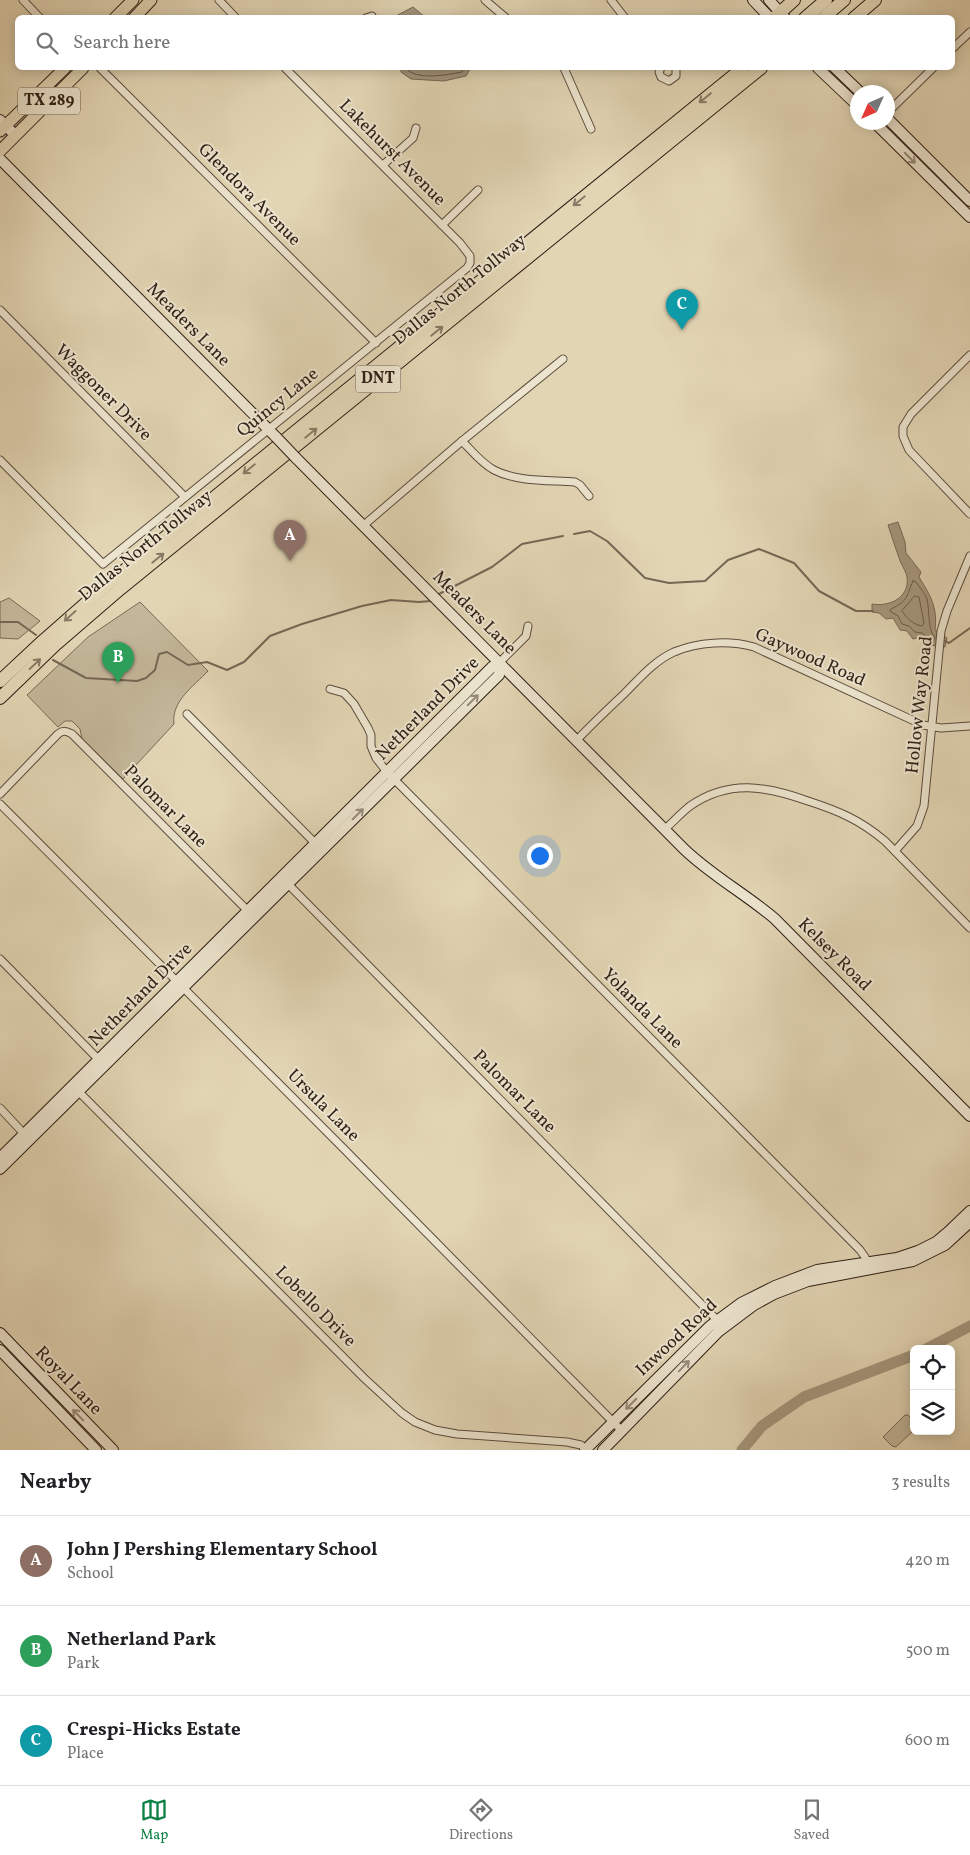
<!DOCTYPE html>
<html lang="en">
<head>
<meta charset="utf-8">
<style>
	:root { --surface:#fff; --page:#f2f2f2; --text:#202124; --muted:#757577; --line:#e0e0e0; --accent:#0b8043 }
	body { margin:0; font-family:Vollkorn,serif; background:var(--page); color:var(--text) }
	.controls { position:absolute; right:15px; bottom:15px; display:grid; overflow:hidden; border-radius:8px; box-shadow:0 2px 12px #0003 }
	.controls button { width:45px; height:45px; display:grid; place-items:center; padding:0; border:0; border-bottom:1px solid var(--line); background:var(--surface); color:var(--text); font:25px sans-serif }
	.compass { position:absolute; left:850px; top:85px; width:45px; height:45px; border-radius:50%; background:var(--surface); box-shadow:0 2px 12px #0003; rotate:225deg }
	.you { position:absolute; left:539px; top:855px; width:18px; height:18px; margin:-12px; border:4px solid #fff; border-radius:50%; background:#1a73e8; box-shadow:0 0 0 8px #1a73e833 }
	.badge { display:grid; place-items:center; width:32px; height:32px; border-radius:50%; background:var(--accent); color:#fff; font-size:16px; font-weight:700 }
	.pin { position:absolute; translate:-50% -41px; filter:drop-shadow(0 1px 2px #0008) }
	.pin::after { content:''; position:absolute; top:26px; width:18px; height:15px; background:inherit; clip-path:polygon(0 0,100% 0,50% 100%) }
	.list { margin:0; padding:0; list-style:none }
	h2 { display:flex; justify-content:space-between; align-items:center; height:65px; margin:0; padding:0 20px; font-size:21px }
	h2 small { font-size:16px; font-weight:400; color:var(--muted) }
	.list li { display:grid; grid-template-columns:32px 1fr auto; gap:15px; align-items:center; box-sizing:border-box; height:90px; padding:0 20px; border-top:1px solid var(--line) }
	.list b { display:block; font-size:19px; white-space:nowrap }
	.list p { margin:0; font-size:16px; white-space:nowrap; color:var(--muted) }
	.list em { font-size:16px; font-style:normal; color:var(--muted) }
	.icon { flex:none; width:28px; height:28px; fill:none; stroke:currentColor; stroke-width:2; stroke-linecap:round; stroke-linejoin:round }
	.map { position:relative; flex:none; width:970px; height:1450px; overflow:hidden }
	.search { position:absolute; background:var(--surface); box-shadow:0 2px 12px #0003; left:15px; right:15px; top:15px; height:55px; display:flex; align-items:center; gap:12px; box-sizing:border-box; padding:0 18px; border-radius:8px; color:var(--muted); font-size:19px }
	.sheet { height:335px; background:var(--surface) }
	nav { display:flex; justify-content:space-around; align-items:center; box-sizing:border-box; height:70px; border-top:1px solid var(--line); background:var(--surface); font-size:14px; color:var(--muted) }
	nav a { display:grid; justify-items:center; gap:2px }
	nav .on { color:var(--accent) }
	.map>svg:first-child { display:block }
	.green { fill:#c3b699; stroke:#786a57 }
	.water { fill:#a5977e; stroke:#756754 }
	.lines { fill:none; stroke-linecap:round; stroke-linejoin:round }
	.shore { stroke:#6a5b4a; stroke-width:1 }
	.stream { stroke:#756754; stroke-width:2 }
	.river { stroke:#a5977e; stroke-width:11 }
	.street-casing { stroke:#5b4c3d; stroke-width:9 }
	.secondary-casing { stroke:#2e1f15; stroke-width:12 }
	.primary-casing { stroke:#2e1f15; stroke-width:13 }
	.highway-casing { stroke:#2e1f15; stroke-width:14 }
	.street { stroke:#ece4ce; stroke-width:7 }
	.secondary { stroke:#ece4ce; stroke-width:10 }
	.primary { stroke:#e2d5b4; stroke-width:11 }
	.highway { stroke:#e2d5b4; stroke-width:12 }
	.secondary-bridge-casing { stroke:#2e1f15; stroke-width:12; stroke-linecap:butt }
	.secondary-bridge { stroke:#ece4ce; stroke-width:10 }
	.oneway { stroke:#887a64 }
	.oneway2 { stroke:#968b7b }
	.labels { text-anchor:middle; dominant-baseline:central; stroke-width:4; stroke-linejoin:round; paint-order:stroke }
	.shield { fill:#ece4ce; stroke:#675a4c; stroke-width:1 }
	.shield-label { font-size:16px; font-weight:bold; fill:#2e1f15 }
	.street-label { font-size:18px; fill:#2e1f15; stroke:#ece4ce }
</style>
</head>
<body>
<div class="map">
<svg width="970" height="1450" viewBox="0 0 970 1450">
	<rect width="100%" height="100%" fill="#e2d5b4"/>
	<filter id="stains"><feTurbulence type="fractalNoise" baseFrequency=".004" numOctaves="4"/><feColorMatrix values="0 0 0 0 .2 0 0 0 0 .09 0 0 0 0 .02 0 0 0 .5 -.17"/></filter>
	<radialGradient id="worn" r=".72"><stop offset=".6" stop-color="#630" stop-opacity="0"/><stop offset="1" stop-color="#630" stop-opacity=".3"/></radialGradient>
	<g class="green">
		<polygon points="9,598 40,621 18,639 0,638 0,602"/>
		<path d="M140 602 208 671C194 686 171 701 174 724L123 779 82 739 80 729 72 721H65L58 727 27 695 88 637Z"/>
		<polygon points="905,1415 908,1415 914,1421 914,1430 896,1447 892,1446 883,1437"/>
	</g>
	<g class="water">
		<polygon points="413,7 425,17 394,17"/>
		<polygon points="401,68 469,68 469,71 466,76 444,81 411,79 401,72"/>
		<path d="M898 522 905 542 906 553 921 572 919 577C930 595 938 607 935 630L947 638 945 647 928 645 920 637 913 639 907 631 900 630 893 618 886 619 879 613 872 612V604C889 607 910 598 907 577 906 572 903 567 901 563 896 550 892 537 888 525Z"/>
	</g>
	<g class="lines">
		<g class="shore">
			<path d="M406 68C415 81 447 75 462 72L464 68"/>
			<path d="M913 581 916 582C920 588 925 593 927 599 930 612 927 628 935 638L933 641 930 640 922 633 915 632 909 626 902 624 898 616 890 611 891 609C909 600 906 597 913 581Z"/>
			<path d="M915 596 919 597 924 623 922 626C914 625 906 618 902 611Z"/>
		</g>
		<g class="stream">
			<polyline points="574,534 590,531 607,541 645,578 669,583 705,581 728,560 759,549 794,563 819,591 856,611 873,611"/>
			<polyline points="439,594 492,567 522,544 563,536"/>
			<polyline points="0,622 18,622 36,635"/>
			<polyline points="945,641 949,643 970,628"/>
			<polyline points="53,660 86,678 137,681 146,678 155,670 159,654 167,652 188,665 207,662 227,670 244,662 270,636 302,624 362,606 391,600 419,602 431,601"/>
		</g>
		<g class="river">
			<polyline points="926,1349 970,1326"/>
			<polyline points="742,1450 762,1426 804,1397 914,1355"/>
		</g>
		<defs>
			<g id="street">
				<polyline points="23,0 40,18"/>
				<polyline points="219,0 236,18"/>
				<polyline points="485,0 506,18"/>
				<polyline points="611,0 625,18"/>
				<polyline points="366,18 372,16"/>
				<polyline points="952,49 970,32"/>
				<polyline points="100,68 376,343"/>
				<polyline points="564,68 591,129"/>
				<polyline points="661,68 659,72 661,77 669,81 676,76 676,68"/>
				<polyline points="888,112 933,68"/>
				<polyline points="383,165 413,138 416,128"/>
				<polyline points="442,225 478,190"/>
				<polyline points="0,310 185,497"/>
				<polyline points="970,355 911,414 903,427 903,436 909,450 970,514"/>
				<path d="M462 441C472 451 481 463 494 470 517 482 549 480 575 482L580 485 589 496"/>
				<polyline points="0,460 103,564 467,268 470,263 470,256 460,243 285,68"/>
				<polyline points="364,525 462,441 563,359"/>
				<polyline points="500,662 526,636 528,626"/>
				<polyline points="330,689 344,693 354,704 368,728 371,735 371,746 376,758 387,772 860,1250 865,1257 868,1265"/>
				<polyline points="187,714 316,844"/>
				<path d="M577 740C592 724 608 709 624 694 639 679 654 661 674 652 698 642 729 640 754 647L923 725 941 728 970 726"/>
				<path d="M0 794 58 734C63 730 66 731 72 734L248 911"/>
				<polyline points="0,804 347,1152 622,1431"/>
				<path d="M664 830C673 822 681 813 690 806 729 779 766 786 808 801 839 811 860 820 885 841L970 928"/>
				<polyline points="895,851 917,826 924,806 941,631 947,611 970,556"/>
				<polyline points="286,882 720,1323"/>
				<polyline points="0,959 99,1060"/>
				<polyline points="75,1088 364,1378 402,1413 415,1422 435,1430 457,1434 567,1442 581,1445 586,1450"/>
				<polyline points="0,1108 26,1136"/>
			</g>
			<g id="secondary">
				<polyline points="753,0 770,18"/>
				<polyline points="769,0 785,18"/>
				<polyline points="818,68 858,106"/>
				<polyline points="835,68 860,92"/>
				<polyline points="888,119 970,201"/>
				<polyline points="0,120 15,135"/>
				<polyline points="874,122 970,217"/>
				<polyline points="0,159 276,437"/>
				<path d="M296 458 684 849C712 876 746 894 775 919L970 1116"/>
				<polyline points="0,1158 492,667 500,662"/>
				<polyline points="0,1169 499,675 500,662"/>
				<polyline points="0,1333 113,1450"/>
				<polyline points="0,1350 96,1450"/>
				<polyline points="585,1450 710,1326 741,1303 775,1286 817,1270 897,1258 918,1251 936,1242 948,1232 970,1211"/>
				<polyline points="603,1450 718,1332 754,1305 774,1294 808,1281 913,1261 945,1245 970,1222"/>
			</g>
			<g id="primary">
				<polyline points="115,18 133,0"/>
				<polyline points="134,18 151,0"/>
				<polyline points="0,131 65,68"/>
				<polyline points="0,151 83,68"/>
			</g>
			<g id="highway">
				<polyline points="774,18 794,0"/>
				<polyline points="805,18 826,0"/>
				<polyline points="823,18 844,0"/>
				<polyline points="854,18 875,0"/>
				<polyline points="0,681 43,641 109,583 743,68"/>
				<polyline points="0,698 55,645 120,589 761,68"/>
			</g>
		</defs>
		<use href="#street" class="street-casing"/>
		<use href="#secondary" class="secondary-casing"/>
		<use href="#primary" class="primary-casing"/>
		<use href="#highway" class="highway-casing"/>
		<use href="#street" class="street"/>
		<use href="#secondary" class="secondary"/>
		<use href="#primary" class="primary"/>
		<use href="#highway" class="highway"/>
		<defs>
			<polyline id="secondary-bridge" points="276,437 296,458"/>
		</defs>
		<use href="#secondary-bridge" class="secondary-bridge-casing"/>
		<use href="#secondary-bridge" class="secondary-bridge"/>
	</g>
	<defs><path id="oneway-shaft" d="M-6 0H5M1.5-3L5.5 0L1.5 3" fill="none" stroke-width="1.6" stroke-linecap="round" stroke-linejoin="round" transform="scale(1.25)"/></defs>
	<g class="oneway">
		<use href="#oneway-shaft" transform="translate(705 98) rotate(141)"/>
		<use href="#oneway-shaft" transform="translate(579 201) rotate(141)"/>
		<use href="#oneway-shaft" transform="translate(437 331) rotate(-39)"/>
		<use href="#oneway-shaft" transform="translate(311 433) rotate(-39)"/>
		<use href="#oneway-shaft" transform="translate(249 469) rotate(141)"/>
		<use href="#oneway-shaft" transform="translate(158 558) rotate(-39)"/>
		<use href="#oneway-shaft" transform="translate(70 616) rotate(138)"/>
		<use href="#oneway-shaft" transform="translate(35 664) rotate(-43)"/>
	</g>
	<g class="oneway2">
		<use href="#oneway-shaft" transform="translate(910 158) rotate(45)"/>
		<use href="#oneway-shaft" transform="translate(473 700) rotate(-45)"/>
		<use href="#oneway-shaft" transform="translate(358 814) rotate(-45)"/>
		<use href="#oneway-shaft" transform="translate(684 1366) rotate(-46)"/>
		<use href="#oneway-shaft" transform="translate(631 1404) rotate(135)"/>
		<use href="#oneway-shaft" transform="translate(78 1415) rotate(-134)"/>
	</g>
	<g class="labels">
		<g class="shield">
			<rect x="18" y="87.5" width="62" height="27" rx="4"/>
			<rect x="355.5" y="365.5" width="45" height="27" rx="4"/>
		</g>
		<g class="shield-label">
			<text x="49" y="101">TX 289</text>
			<text x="378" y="379">DNT</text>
		</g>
		<g class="street-label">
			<text transform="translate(392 153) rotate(45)">Lakehurst Avenue</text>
			<text transform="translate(249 195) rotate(45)">Glendora Avenue</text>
			<text transform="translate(460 290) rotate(-39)">Dallas North Tollway</text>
			<text transform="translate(188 325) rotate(45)">Meaders Lane</text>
			<text transform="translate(103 393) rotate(45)">Waggoner Drive</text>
			<text transform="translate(278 403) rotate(-39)">Quincy Lane</text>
			<text transform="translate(146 546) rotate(-39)">Dallas North Tollway</text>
			<text transform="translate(474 613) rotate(45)">Meaders Lane</text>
			<text transform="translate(810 658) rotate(24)">Gaywood Road</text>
			<text transform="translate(920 705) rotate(-84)">Hollow Way Road</text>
			<text transform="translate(428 709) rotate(-45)">Netherland Drive</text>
			<text transform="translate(165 807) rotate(45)">Palomar Lane</text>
			<text transform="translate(834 955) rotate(45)">Kelsey Road</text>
			<text transform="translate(141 995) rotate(-45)">Netherland Drive</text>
			<text transform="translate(642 1009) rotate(45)">Yolanda Lane</text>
			<text transform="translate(514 1092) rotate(45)">Palomar Lane</text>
			<text transform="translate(323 1106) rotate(45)">Ursula Lane</text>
			<text transform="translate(315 1307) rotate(45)">Lobello Drive</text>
			<text transform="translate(677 1338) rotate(-43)">Inwood Road</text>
			<text transform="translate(68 1381) rotate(46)">Royal Lane</text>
		</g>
	</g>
	<rect width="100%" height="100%" filter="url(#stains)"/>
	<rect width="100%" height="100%" fill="url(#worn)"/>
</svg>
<div class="controls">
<button><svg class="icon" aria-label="locate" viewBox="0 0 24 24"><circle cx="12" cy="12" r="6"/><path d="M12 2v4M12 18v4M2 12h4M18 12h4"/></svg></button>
<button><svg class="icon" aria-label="layers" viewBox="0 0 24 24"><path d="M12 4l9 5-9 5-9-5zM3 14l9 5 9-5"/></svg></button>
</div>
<svg class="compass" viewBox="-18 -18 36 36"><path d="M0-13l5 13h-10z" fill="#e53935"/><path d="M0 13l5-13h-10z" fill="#757577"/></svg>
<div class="you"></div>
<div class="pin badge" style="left:290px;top:561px;background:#8d6e63">A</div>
<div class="pin badge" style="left:118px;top:683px;background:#2e9e5b">B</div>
<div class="pin badge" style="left:682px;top:330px;background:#0f9aa8">C</div>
<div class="search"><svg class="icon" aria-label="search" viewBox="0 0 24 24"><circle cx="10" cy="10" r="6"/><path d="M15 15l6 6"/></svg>Search here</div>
</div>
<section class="sheet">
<h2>Nearby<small>3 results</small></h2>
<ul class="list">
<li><span class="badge" style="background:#8d6e63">A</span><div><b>John J Pershing Elementary School</b><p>School</p></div><em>420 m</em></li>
<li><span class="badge" style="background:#2e9e5b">B</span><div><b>Netherland Park</b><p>Park</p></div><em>500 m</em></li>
<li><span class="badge" style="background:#0f9aa8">C</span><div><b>Crespi-Hicks Estate</b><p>Place</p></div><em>600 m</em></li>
</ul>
</section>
<nav>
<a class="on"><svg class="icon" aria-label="map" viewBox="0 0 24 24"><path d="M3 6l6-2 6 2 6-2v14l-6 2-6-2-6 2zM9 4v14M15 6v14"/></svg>Map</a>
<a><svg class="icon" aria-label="directions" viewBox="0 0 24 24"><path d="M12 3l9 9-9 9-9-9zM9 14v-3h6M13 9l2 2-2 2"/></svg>Directions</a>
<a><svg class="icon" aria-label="saved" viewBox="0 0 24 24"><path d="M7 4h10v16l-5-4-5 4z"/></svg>Saved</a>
</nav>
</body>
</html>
